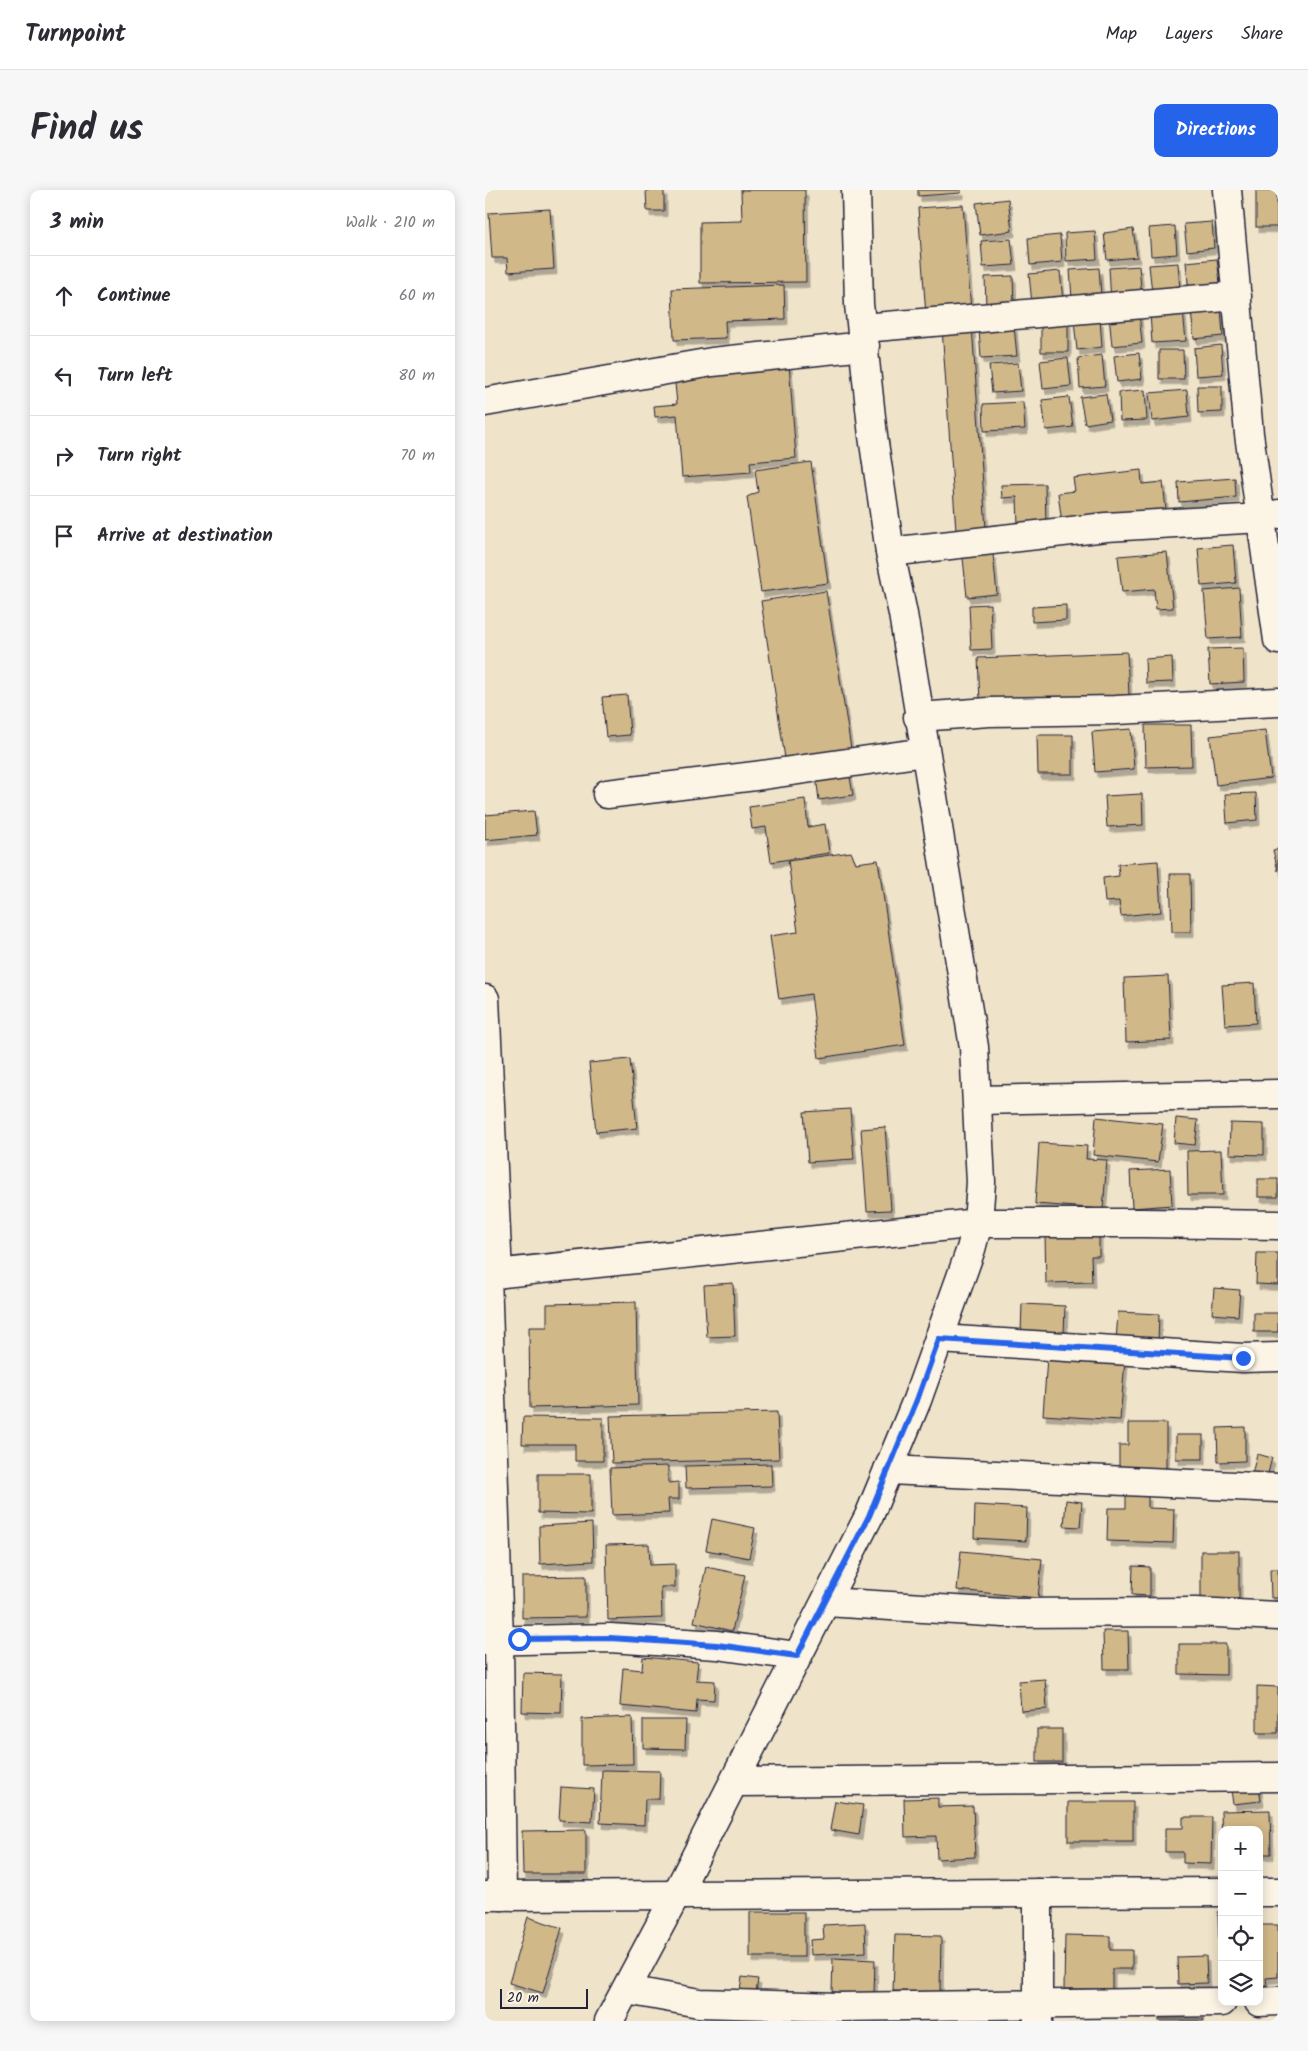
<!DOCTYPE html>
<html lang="en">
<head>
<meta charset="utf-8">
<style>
	:root { --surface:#fff; --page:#f7f7f7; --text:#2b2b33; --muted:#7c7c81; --line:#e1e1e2; --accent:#2563eb }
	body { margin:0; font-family:Kalam,sans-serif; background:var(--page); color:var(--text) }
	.controls { position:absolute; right:15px; bottom:15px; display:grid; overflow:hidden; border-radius:10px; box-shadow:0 2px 12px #0003 }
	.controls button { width:45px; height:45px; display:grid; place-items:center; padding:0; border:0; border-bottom:1px solid var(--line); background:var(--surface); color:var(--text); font:25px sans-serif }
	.scale { position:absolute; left:15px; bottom:12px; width:88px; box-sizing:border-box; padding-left:5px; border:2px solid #22223b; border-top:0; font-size:14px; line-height:18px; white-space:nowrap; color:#22223b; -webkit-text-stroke:4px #fcf5e5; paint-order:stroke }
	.stop { position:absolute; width:15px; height:15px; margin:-11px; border:4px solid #2563eb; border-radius:50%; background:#fff }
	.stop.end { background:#2563eb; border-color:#fff; box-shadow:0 1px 5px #0008 }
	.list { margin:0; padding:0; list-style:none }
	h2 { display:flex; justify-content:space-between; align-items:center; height:65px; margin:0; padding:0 20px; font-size:21px }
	h2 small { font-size:16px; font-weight:400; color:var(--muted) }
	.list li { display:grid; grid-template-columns:32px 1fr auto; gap:15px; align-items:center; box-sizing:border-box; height:80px; padding:0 20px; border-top:1px solid var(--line) }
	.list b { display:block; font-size:19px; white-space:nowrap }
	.list em { font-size:16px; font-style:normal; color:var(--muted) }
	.icon { flex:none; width:28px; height:28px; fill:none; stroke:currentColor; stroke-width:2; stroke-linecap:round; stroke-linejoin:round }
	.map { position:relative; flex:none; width:793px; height:1831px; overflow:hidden; border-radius:10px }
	header { display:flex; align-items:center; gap:30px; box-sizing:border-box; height:70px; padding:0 25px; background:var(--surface); border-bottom:1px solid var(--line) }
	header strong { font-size:24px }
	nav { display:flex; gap:28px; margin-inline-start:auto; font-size:18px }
	.intro { display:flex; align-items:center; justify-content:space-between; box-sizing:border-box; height:120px; padding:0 30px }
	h1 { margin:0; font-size:35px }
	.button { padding:12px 22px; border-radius:10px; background:var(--accent); color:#fff; font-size:18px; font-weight:700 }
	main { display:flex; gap:30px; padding:0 30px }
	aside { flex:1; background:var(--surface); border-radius:10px; box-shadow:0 2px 12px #0003 }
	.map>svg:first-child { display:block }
	.building { fill:#d1b888; stroke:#22223b; filter:url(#shadow) }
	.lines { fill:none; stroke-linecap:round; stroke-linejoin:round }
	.minor-casing { stroke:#22223b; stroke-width:31 }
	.minor { stroke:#fcf5e5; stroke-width:28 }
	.route { stroke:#2563eb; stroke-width:6 }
</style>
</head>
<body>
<header>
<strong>Turnpoint</strong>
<nav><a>Map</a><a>Layers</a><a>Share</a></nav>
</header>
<div class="intro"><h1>Find us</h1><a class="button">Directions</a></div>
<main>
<aside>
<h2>3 min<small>Walk · 210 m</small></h2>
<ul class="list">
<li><svg class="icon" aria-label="ahead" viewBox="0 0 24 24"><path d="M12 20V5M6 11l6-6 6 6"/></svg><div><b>Continue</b></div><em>60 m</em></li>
<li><svg class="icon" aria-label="left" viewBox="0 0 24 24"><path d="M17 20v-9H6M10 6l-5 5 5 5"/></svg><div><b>Turn left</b></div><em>80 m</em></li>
<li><svg class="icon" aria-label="right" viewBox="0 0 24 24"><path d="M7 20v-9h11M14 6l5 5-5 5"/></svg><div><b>Turn right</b></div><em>70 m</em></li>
<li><svg class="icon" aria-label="arrive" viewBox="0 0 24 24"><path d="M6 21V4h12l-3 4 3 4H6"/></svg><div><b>Arrive at destination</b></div></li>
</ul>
</aside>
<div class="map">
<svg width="793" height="1831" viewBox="0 0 793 1831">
	<defs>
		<filter id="shadow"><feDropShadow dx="3" dy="5.5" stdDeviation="0" flood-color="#0004"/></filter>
	</defs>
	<rect width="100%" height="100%" fill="#efe3c9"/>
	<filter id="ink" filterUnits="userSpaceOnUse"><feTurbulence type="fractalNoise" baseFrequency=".02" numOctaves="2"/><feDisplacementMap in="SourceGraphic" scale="10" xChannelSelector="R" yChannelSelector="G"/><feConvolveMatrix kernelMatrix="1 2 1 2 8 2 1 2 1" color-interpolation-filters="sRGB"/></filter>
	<g filter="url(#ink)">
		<g class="building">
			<polygon points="161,0 179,0 179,21 162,21"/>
			<polygon points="256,0 320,0 321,92 215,93 215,32 257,31"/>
			<polygon points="433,0 476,0 476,3 433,6"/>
			<rect x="771" y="0" width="21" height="37"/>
			<polygon points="523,9 527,41 495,45 491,13"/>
			<polygon points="478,15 486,121 441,125 433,18"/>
			<polygon points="65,19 69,79 23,82 22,68 7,68 4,23"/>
			<polygon points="727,32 729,58 702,61 699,34"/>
			<polygon points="690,36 692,64 666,66 664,38"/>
			<polygon points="648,39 652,67 622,70 619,43"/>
			<polygon points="610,41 612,69 581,71 580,43"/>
			<polygon points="575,45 577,72 545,75 543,48"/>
			<polygon points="526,49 529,75 498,77 496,51"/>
			<polygon points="732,69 736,100 704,103 701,72"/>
			<polygon points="693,73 695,100 667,103 664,75"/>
			<polygon points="654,76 657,109 626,112 624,78"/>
			<polygon points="614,78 616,106 587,109 585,80"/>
			<polygon points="575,81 578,111 547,114 544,84"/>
			<polygon points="528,86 529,116 501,116 500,87"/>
			<polygon points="299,95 300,129 240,131 241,148 189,150 187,99"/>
			<polygon points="736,119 738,146 709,149 706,121"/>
			<polygon points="698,121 701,151 667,153 665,123"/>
			<polygon points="654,123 657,153 627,156 624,126"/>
			<polygon points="615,129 617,157 592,160 589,131"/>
			<polygon points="583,131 583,162 556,162 556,132"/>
			<polygon points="487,136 501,339 471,341 457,138"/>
			<polygon points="529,136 532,166 496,168 494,139"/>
			<polygon points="736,155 738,184 711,186 709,158"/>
			<polygon points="674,160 698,160 699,189 674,189"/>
			<polygon points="654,163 657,189 632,192 629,166"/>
			<polygon points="617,165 620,196 595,198 593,168"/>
			<polygon points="583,168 586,196 558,199 555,171"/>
			<polygon points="533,173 536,201 507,203 504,175"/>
			<polygon points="304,174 311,268 265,272 266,282 197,287 192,225 170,227 169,216 192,214 189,183"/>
			<polygon points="712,196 737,196 737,222 713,223"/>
			<polygon points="660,200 662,230 635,231 634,202"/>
			<polygon points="702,200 704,227 667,231 664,203"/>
			<polygon points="621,204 625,230 600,234 595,207"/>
			<polygon points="584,207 588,237 561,240 557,210"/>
			<polygon points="538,212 540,239 499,241 498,214"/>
			<polygon points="326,272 343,393 276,402 262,307 273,302 270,280"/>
			<polygon points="656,280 657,294 678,292 681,320 577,333 573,303 590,301 588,288"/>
			<polygon points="750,288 751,307 694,312 693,292"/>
			<polygon points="560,294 561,336 533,336 532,307 517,308 516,295"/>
			<polygon points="748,355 751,393 716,396 713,358"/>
			<polygon points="682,362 688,418 671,419 669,399 637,402 633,366"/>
			<polygon points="508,364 512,404 482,407 478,368"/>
			<polygon points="754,398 757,447 723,449 719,401"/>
			<polygon points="341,401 367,565 301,575 276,411"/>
			<polygon points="505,414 507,459 486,460 484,415"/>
			<polygon points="581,415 581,430 547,432 547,417"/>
			<polygon points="758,458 759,492 725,494 723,459"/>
			<polygon points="642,462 644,505 495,511 493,468"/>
			<polygon points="687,467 688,492 661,493 660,469"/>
			<polygon points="142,505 145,545 121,547 117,507"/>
			<polygon points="660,535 706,535 707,576 661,577"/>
			<polygon points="646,539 649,579 610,582 607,542"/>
			<polygon points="780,540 786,588 731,595 725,546"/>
			<polygon points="552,545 588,545 588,584 553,584"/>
			<polygon points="364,581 368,605 334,610 331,586"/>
			<polygon points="771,603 772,630 742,633 740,604"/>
			<polygon points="657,604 658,635 622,637 620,606"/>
			<polygon points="320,609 323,637 340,634 344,663 286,672 281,637 267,639 264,617"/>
			<polygon points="49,621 52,645 0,650 0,625"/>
			<polygon points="793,659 793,681 788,660"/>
			<polygon points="366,662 371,673 393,670 420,855 334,868 326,804 294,809 285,746 313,742 303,671"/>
			<polygon points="673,671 676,722 636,726 634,711 620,712 618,688 634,686 633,674"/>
			<polygon points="685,684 705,684 706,742 687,742"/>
			<polygon points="683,786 686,850 641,852 639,788"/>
			<polygon points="769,793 771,833 740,835 737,795"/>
			<polygon points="145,869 152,938 111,942 104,873"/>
			<polygon points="365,919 369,969 323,972 319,922"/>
			<polygon points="611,927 678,934 673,972 608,965"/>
			<polygon points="691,928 713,930 710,955 689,953"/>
			<polygon points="745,933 779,934 779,965 744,964"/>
			<polygon points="400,937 406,1020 382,1021 376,939"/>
			<polygon points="554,953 602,956 601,969 622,970 618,1019 550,1014"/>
			<polygon points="736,960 738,1005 703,1005 702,961"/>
			<polygon points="685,979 687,1015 647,1018 645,981"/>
			<rect x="773" y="989" width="20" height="18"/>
			<polygon points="614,1043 614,1066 606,1066 607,1092 561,1093 560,1044"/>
			<polygon points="772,1063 793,1063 793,1095 771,1094"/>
			<polygon points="248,1093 250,1146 222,1147 219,1095"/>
			<polygon points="729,1098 755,1100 753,1126 727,1124"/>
			<polygon points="151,1112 153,1215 45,1218 44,1137 62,1137 62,1114"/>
			<polygon points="537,1114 580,1116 579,1145 536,1143"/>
			<polygon points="633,1122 674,1124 673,1154 631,1152"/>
			<rect x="769" y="1123" width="24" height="19"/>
			<polygon points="562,1167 640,1171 635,1230 558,1225"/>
			<polygon points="292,1222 294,1269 127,1273 125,1226"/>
			<polygon points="38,1227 118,1228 118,1271 90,1271 90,1254 37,1254"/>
			<polygon points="643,1233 681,1233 681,1279 634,1280 634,1255 643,1255"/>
			<polygon points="760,1237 760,1271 733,1272 732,1238"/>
			<rect x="691" y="1245" width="27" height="24"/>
			<polygon points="772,1264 787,1268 782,1287 767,1284"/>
			<polygon points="286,1274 287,1296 201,1298 200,1276"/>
			<polygon points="183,1276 183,1293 194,1292 194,1309 183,1309 184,1323 127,1325 125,1278"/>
			<polygon points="53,1284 106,1284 106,1324 53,1323"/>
			<polygon points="641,1304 663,1305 663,1318 689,1319 688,1353 622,1351 623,1318 641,1318"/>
			<polygon points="581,1310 597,1312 595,1337 579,1336"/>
			<polygon points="490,1315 542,1318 541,1351 489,1348"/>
			<polygon points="227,1329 270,1338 264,1368 221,1360"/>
			<polygon points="107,1333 108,1371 55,1374 54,1336"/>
			<polygon points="164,1354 165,1375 190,1374 190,1397 176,1397 177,1428 123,1430 121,1355"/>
			<polygon points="476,1361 557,1369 553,1408 472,1400"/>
			<rect x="716" y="1361" width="38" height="48"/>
			<polygon points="648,1376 665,1377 665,1406 647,1405"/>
			<polygon points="221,1377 260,1385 247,1441 209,1432"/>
			<polygon points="785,1379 793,1379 793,1408 786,1408"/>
			<polygon points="101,1386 101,1427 37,1428 37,1387"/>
			<polygon points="618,1441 643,1441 644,1479 619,1479"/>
			<polygon points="694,1454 741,1454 741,1485 694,1484"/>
			<polygon points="158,1467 213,1472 211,1490 230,1491 229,1510 212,1509 211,1523 135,1516 138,1478 157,1480"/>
			<polygon points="38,1483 77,1484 76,1523 37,1522"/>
			<polygon points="560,1489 562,1519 536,1521 534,1491"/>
			<polygon points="772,1496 793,1497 793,1543 772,1543"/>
			<polygon points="147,1527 148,1574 97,1575 97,1529"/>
			<polygon points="158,1530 201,1530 200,1559 158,1558"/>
			<rect x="552" y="1539" width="25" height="33"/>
			<polygon points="117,1580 175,1581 174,1609 160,1609 159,1635 115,1633"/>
			<polygon points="76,1597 109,1599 107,1632 74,1630"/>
			<polygon points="774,1597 776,1611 748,1614 746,1600"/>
			<polygon points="453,1608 453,1617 488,1616 490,1667 452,1669 451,1646 420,1647 419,1609"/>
			<polygon points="350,1611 378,1615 374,1645 345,1640"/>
			<rect x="583" y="1612" width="65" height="39"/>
			<polygon points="785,1620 786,1664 774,1664 774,1640 737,1640 737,1660 736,1621"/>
			<polygon points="698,1627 727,1627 726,1674 698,1673 698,1662 680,1662 680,1638 698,1638"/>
			<polygon points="101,1640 101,1684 38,1684 37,1641"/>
			<polygon points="733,1721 737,1721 737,1792 735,1792"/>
			<rect x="265" y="1722" width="54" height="45"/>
			<polygon points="43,1727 77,1738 58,1803 24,1793"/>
			<polygon points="380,1733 381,1762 326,1765 325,1750 339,1749 338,1735"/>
			<polygon points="774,1735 793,1735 793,1787 781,1788 782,1800 774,1800"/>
			<polygon points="410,1745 456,1746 455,1802 408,1801"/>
			<polygon points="580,1745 625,1746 625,1760 647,1760 647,1779 627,1779 627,1799 579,1799"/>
			<polygon points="721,1766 722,1793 693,1794 692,1767"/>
			<polygon points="348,1768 390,1770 389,1804 347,1802"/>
			<polygon points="257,1787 273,1789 271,1803 255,1801"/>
			<rect x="674" y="1829" width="45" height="2"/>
		</g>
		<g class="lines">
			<defs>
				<g id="minor">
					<polyline points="742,0 764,244 793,450"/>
					<polyline points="378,138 752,106"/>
					<polyline points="0,212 227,172 380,156"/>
					<polyline points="405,362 621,337 777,328 793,324"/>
					<polyline points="433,527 504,522 631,520 793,512"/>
					<polyline points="122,604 270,586 440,562"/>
					<polyline points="0,809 13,1084"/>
					<polyline points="493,910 793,904"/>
					<polyline points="0,1085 493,1033 658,1033 793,1035"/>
					<polyline points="2,1085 14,1450 17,1706"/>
					<polyline points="454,1149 758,1168 793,1167"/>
					<polyline points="403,1280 793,1298"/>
					<polyline points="341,1412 519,1423 711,1422 793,1426"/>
					<polyline points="0,1451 125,1448 232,1455 312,1466"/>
					<polyline points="250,1592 793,1587"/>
					<polyline points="774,1702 793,1702"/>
					<polyline points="0,1706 737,1702"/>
					<polyline points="142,1800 214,1813 354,1817 737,1812"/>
					<polyline points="774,1812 793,1811"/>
					<polyline points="124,1831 191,1705 384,1326 432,1210 486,1059 493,1033 496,992 489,857 418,424 405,362 388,246 374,114 371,0"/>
					<polyline points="553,1831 553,1703"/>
				</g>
			</defs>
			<use href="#minor" class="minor-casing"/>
			<use href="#minor" class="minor"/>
		</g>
	</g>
	<g class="lines" filter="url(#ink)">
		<polyline class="route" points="34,1449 125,1448 232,1455 312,1466 384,1326 432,1210 454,1149 758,1168"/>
	</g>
</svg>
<div class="controls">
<button>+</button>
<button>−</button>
<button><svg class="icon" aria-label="locate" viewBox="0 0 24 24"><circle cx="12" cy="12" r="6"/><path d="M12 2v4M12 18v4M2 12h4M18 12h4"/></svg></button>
<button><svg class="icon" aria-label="layers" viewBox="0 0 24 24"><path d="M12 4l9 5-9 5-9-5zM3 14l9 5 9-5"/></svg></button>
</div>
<div class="scale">20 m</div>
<div class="stop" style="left:34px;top:1449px"></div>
<div class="stop end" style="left:758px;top:1168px"></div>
</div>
</main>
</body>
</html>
